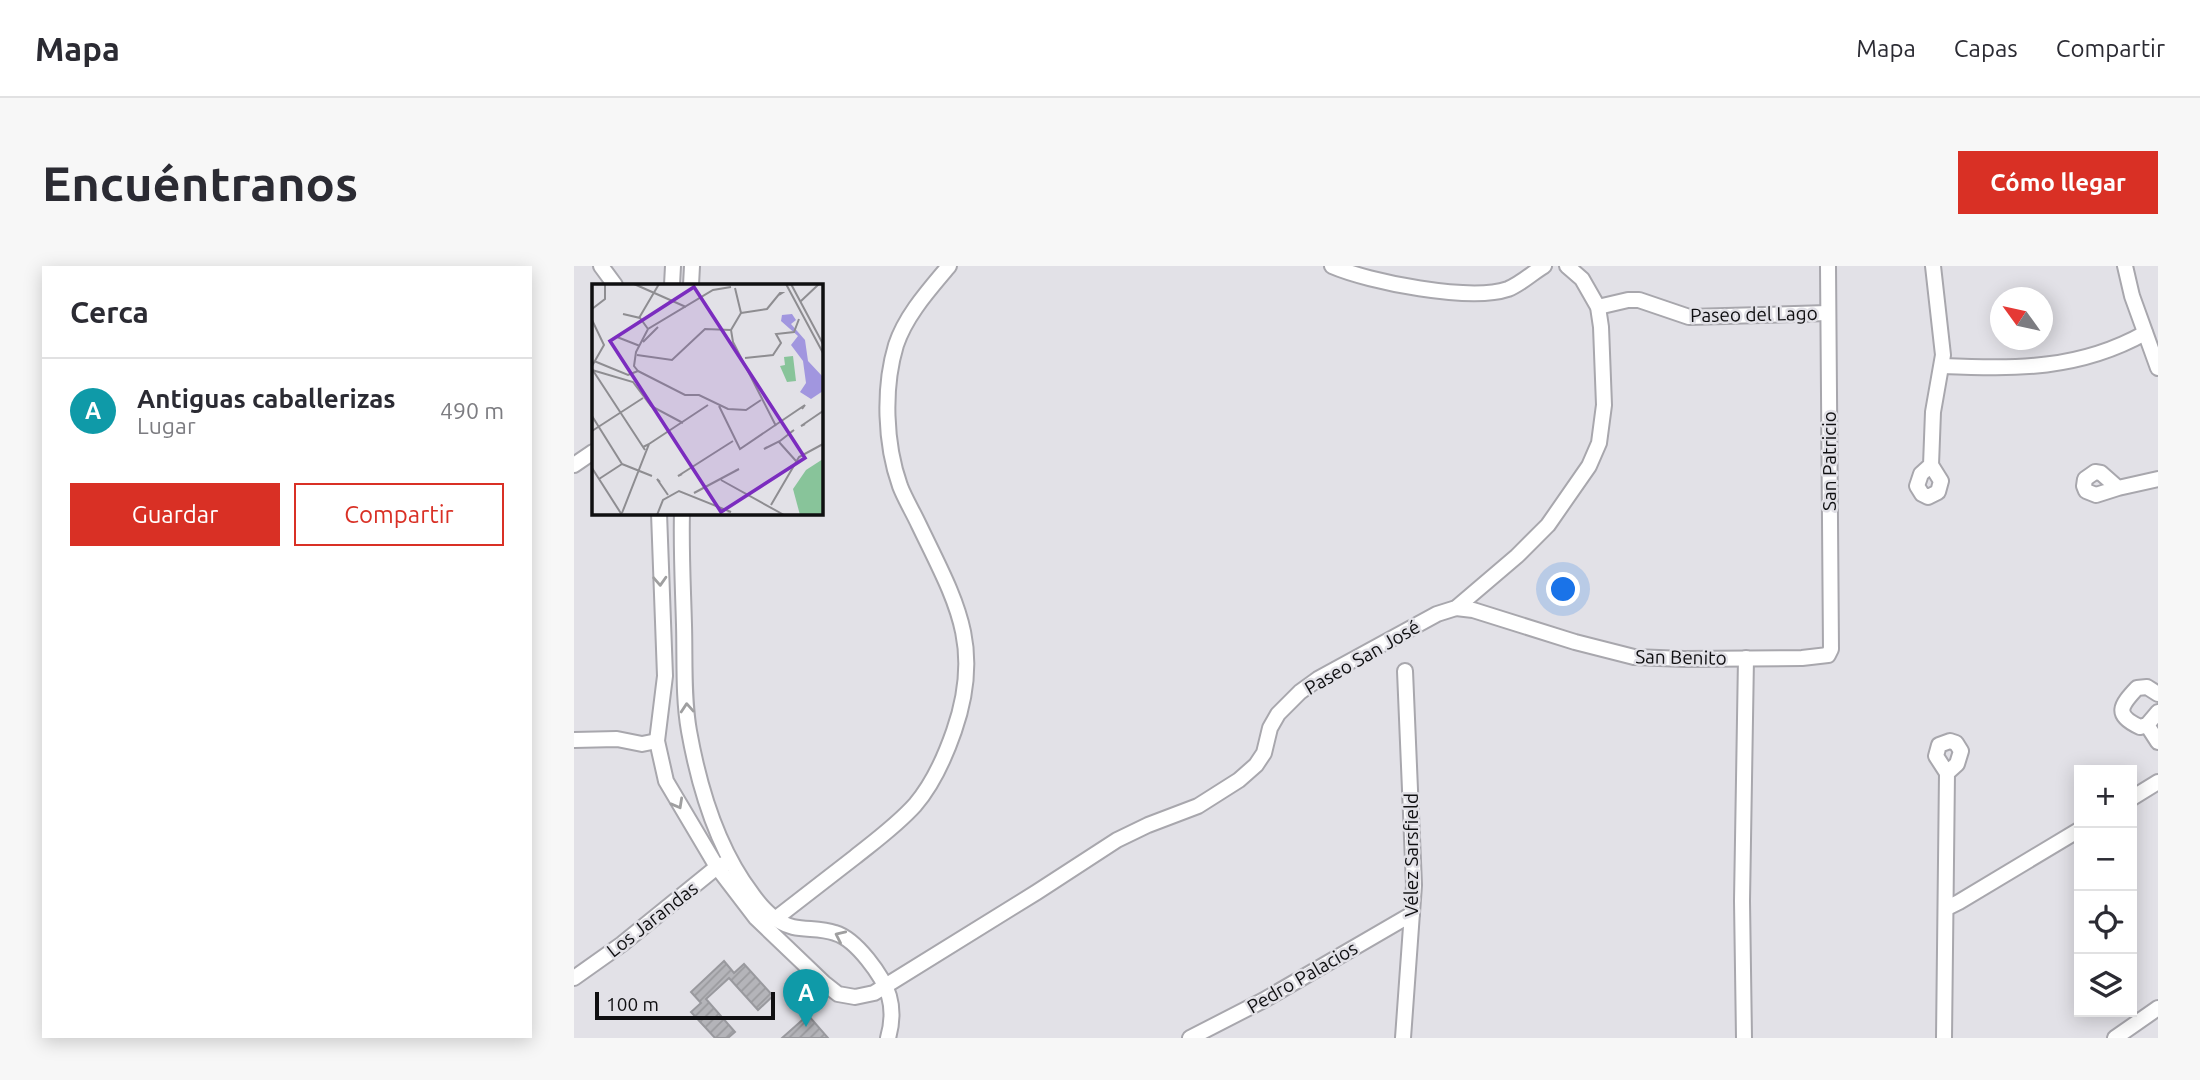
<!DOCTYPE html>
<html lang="es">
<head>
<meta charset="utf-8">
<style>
	:root { --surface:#fff; --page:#f7f7f7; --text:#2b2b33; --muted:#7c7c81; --line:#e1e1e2; --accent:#d93025 }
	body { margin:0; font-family:Ubuntu,sans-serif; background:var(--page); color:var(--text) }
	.controls { position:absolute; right:21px; bottom:21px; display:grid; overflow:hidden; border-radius:0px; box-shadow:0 4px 18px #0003 }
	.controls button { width:63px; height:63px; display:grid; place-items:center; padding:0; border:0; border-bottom:2px solid var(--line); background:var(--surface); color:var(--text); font:35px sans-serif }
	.compass { position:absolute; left:1416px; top:21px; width:63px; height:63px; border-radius:50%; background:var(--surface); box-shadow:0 4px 18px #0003; rotate:303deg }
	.scale { position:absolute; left:21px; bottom:18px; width:180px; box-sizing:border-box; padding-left:7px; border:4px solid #0f0f11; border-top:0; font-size:19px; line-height:24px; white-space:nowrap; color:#0f0f11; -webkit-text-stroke:5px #e2e1e7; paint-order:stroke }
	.you { position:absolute; left:990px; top:324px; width:24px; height:24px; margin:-18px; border:5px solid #fff; border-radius:50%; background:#1a73e8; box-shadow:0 0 0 10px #1a73e833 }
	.badge { display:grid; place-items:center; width:46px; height:46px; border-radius:50%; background:var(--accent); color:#fff; font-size:23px; font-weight:700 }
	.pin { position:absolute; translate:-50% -58px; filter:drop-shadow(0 2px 4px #0008) }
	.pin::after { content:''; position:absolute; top:37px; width:24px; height:21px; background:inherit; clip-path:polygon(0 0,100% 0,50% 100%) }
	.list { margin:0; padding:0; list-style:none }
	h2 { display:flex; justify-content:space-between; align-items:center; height:91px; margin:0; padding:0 28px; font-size:30px }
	h2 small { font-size:23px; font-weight:400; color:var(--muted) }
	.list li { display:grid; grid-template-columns:46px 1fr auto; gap:21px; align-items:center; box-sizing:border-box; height:105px; padding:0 28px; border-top:2px solid var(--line) }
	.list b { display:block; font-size:26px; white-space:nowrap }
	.list p { margin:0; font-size:23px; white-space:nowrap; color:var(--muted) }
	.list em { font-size:23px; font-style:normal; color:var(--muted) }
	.actions { display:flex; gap:14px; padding:21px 28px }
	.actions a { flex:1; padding:16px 0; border:2px solid var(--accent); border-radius:0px; text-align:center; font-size:24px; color:var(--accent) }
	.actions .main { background:var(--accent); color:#fff }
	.icon { flex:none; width:38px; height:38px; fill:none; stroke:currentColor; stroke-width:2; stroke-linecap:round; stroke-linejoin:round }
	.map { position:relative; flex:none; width:1584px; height:772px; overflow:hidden; border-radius:0px }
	header { display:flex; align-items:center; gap:42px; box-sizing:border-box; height:98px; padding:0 35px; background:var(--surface); border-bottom:2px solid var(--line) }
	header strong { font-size:33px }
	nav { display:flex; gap:38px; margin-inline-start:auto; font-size:24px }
	.intro { display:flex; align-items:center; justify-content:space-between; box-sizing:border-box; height:168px; padding:0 42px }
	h1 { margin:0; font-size:49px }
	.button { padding:18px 32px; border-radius:0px; background:var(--accent); color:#fff; font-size:24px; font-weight:700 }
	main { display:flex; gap:42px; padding:0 42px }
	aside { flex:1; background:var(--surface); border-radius:0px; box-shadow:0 4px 18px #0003 }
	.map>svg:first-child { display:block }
	.building { fill:url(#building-hatch); stroke:#99999e; stroke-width:2 }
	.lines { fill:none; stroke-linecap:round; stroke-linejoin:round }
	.street-casing { stroke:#a8a7ad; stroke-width:18 }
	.street { stroke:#fff; stroke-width:14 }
	.oneway { stroke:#9f9fa0 }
	.labels { text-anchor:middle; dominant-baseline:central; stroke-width:5; stroke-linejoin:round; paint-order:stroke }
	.street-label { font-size:19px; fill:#0f0f11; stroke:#e2e1e7 }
	.inset-road { fill:none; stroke:#8e8d91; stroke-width:2 }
	.view { fill:#7b2cbf; fill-opacity:0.15; stroke:#7b2cbf; stroke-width:3.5 }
	.inset-edge { fill:none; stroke:#0f0f11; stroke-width:3.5 }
</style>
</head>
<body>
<header>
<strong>Mapa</strong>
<nav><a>Mapa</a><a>Capas</a><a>Compartir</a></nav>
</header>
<div class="intro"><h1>Encuéntranos</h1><a class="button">Cómo llegar</a></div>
<main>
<aside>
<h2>Cerca<small></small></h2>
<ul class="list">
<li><span class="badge" style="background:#0f9aa8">A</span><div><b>Antiguas caballerizas</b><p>Lugar</p></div><em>490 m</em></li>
</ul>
<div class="actions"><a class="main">Guardar</a><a>Compartir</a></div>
</aside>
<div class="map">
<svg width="1584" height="772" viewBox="0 0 1584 772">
	<defs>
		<pattern id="building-hatch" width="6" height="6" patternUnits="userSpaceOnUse" patternTransform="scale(1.75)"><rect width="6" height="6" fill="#b4b4b9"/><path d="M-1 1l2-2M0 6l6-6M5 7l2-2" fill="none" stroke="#9a9a9e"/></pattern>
	</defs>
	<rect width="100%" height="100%" fill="#e2e1e7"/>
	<g class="building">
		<polygon points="150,695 160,707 170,698 199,730 184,744 155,712 132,733 161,766 154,772 141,772 117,746 127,737 117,726"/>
		<polygon points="234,749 254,772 208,772"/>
	</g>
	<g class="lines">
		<defs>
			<g id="street">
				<polyline points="27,0 41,19"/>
				<path d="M758 0C795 16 896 36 934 23 947 18 958 7 970 0"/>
				<polyline points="1551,0 1558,30 1584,102"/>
				<polyline points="98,19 99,0"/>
				<polyline points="117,19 118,0"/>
				<polyline points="1024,41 1054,34 1065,34 1115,51 1254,47"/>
				<path d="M1368 100C1442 103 1505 104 1571 67"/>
				<polyline points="0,199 19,186"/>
				<polyline points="1357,199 1347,208 1343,220 1348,228 1354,231 1364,226 1367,215 1357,199 1359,146 1369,89 1359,0"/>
				<polyline points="1544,222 1527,207 1521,206 1511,213 1510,220 1512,225 1522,229 1544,222 1584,213"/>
				<polyline points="85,247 91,410 83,475 92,515 143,601 182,652 250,717 264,728 281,731 300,727 463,626 543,574 574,559 624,540 665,514 682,499 690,487 696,462 704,448 726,426 744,413 863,348 882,342 943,290 974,259 1015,200 1025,177 1030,139 1027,61 1024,41 1008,13 993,0"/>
				<path d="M108 247C107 284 109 321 110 359 111 394 109 431 115 465 125 521 143 582 178 628 188 642 202 657 219 661 233 664 247 662 261 667 282 673 309 710 315 730 319 744 318 758 314 772"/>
				<polyline points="882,342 899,344 1001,376 1060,391 1110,393 1228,392 1254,389 1257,383 1254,0"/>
				<path d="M1584 428 1573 421 1563 422C1547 439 1539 449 1566 461L1573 459 1584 446"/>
				<polyline points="1573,459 1584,476"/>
				<polyline points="0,474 43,473 68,478 83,475"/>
				<polyline points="1558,532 1584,516"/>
				<polyline points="1373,642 1385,636 1505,564"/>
				<path d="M201 653C228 632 254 612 281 591 301 575 323 559 341 539 359 518 371 491 380 465 410 379 381 334 345 259 339 246 331 233 326 220 311 178 309 122 322 79 332 49 355 24 375 0"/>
				<polyline points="0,712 48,678 143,601 152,597"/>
				<polyline points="616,772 690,734 838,648"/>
				<polyline points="829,772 840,619 831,405"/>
				<polyline points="1170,772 1168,635 1172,392"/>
				<polyline points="1370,772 1373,507 1362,490 1365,479 1376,475 1382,477 1387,485 1383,498 1373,507"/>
				<polyline points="1541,772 1584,742"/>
			</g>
		</defs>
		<use href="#street" class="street-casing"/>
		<use href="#street" class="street"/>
	</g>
	<defs><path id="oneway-chevron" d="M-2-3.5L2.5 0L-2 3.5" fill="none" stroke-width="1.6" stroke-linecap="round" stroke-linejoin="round" transform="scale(1.75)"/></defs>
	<g class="oneway">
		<use href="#oneway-chevron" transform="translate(86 315) rotate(87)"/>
		<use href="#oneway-chevron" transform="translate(113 442) rotate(-94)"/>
		<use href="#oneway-chevron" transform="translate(104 538) rotate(61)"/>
		<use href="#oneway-chevron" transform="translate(266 670) rotate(-155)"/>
	</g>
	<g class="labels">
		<g class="street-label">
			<text transform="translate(1180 48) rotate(-1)">Paseo del Lago</text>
			<text transform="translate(1255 195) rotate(-90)">San Patricio</text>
			<text transform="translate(788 391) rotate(-30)">Paseo San José</text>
			<text transform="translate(1107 391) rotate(1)">San Benito</text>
			<text transform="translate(837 589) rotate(-90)">Vélez Sarsfield</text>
			<text transform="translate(78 653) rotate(-38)">Los Jarandas</text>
			<text transform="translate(728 711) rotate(-30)">Pedro Palacios</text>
		</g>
	</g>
	<g transform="translate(18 18)">
		<rect width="231" height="231" fill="#e2e1e7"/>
		<path d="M231 175V231H208L201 205 214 186Z" fill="#88c49a"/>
		<path d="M201 72 204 97 195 98 188 82 193 81 192 73Z" fill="#88c49a"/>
		<path d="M200 30 204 36 199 40 213 56 216 77 231 93V107L219 115 208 108 214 99 211 77 199 61 206 52 189 37 190 31Z" fill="#a196df"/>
		<path class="inset-road" d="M42 0 94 23M194 0 231 69M199 0 231 60M143 4 149 29M209 17 227 0M0 25 13 15V0M149 29 139 46 141 58 184 142M149 29 175 25 188 9H190L187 11M31 30 48 34 56 45M47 34 67 0M0 36 12 61 0 82M25 53 48 62M51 58 66 43M45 71 80 76 113 45 139 46M153 74 181 71 189 59 184 50 202 48 207 35M2 77 36 91 46 87M0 85 53 166M0 86 41 98 59 122 91 139M46 87 42 82 44 68 56 45 121 6 139 3M46 87 93 111H107L136 125 154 126 169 116M127 122 148 165 213 121 210 125M0 132 30 180M213 140 209 142 231 127M0 147 51 114M187 158 204 177M57 160 116 121M175 163 172 165 188 157 202 146 199 148M30 180 60 192M0 184 30 231M90 190 86 192 141 157M7 195 30 180M129 196 192 231M68 198 65 195 76 211M102 209 147 185 143 187M179 221 207 173 231 160M30 229 57 160 51 163M65 231 71 216 87 207 139 228 135 227"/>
		<path class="view" d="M102 3 213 174 129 228 18 57Z"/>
		<rect width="231" height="231" class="inset-edge"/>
	</g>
</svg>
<div class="controls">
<button>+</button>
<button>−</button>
<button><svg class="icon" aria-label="locate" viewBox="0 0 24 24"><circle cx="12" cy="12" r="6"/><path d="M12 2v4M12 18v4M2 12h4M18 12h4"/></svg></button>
<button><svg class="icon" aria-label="layers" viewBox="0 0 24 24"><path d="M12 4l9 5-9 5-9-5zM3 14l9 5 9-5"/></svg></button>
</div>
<svg class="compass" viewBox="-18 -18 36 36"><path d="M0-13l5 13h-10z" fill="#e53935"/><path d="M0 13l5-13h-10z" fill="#7c7c81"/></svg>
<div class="scale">100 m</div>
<div class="you"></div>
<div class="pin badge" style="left:232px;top:761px;background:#0f9aa8">A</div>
</div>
</main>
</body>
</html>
